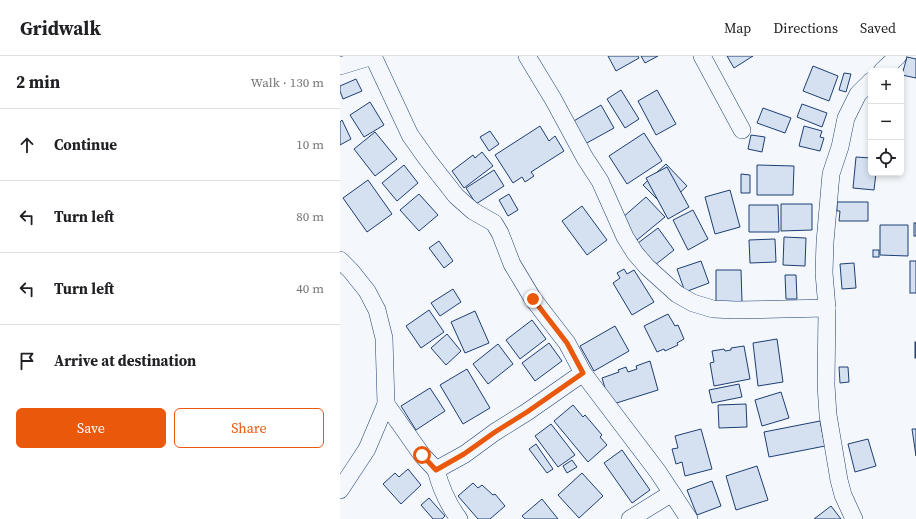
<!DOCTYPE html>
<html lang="en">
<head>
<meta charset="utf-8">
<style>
	:root { --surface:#fff; --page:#f6f6f6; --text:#202124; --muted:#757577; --line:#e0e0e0; --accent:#ea580c }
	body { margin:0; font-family:"Source Serif 4",serif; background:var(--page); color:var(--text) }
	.controls { position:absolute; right:12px; top:12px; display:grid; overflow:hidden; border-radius:6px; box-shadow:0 2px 6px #0003 }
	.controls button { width:36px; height:36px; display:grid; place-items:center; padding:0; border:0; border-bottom:1px solid var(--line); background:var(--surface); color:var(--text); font:20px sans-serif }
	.stop { position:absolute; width:12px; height:12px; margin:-9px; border:3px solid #ea580c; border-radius:50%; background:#fff }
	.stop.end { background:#ea580c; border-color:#fff; box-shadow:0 1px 4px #0008 }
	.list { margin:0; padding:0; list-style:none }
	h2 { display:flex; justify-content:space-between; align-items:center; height:52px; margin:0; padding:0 16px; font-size:17px }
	h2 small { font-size:13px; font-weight:400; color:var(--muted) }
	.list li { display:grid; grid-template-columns:26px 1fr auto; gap:12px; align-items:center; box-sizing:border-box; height:72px; padding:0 16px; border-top:1px solid var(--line) }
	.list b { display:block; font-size:15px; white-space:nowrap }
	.list em { font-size:13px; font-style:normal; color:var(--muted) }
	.actions { display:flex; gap:8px; padding:12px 16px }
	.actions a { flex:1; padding:9px 0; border:1px solid var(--accent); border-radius:6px; text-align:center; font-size:14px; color:var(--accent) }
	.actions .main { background:var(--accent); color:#fff }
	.icon { flex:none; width:22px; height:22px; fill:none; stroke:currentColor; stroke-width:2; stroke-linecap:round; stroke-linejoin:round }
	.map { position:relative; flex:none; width:576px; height:463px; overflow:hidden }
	header { display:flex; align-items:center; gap:24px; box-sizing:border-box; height:56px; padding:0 20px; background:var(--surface); border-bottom:1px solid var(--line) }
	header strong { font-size:19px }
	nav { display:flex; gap:22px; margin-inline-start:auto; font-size:14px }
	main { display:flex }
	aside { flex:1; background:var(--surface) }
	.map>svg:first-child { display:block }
	.building { fill:#d5e0f0; stroke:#1d3f73 }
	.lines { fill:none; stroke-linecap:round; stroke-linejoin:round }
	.minor-casing { stroke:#1d3f73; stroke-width:18 }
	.minor { stroke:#f4f7fb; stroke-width:17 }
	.route { stroke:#ea580c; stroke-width:5 }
</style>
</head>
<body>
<header>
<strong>Gridwalk</strong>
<nav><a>Map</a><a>Directions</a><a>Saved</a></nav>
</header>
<main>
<aside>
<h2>2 min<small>Walk · 130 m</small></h2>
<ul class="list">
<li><svg class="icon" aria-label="ahead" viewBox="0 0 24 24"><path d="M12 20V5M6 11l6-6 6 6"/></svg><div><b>Continue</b></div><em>10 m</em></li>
<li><svg class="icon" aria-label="left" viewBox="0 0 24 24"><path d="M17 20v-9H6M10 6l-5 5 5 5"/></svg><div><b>Turn left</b></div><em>80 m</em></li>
<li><svg class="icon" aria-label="left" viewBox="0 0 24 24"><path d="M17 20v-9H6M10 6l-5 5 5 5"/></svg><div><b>Turn left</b></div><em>40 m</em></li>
<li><svg class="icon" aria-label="arrive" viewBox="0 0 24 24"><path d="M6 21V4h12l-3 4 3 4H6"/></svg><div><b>Arrive at destination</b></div></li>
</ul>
<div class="actions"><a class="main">Save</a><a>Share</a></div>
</aside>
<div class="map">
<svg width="576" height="463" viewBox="0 0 576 463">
	<rect width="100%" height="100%" fill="#f4f7fb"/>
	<g class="building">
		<polygon points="268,0 298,0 299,2 276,15"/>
		<polygon points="301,0 318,0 305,7"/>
		<polygon points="387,0 413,0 394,12"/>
		<polygon points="567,1 576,3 576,22 562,19"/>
		<polygon points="473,10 498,20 489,45 463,35"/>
		<polygon points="504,17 511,18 506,36 499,34"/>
		<polygon points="16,23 22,35 3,43 0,35 0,30"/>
		<polygon points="281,34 299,63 285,72 267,43"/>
		<polygon points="317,34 336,68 316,79 298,45"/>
		<polygon points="30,46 44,69 24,81 10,59"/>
		<polygon points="462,48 487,57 482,71 457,61"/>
		<polygon points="261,49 274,72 245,88 232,66"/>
		<polygon points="423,52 451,62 445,77 417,67"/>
		<polygon points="2,64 11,83 0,89 0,66"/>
		<polygon points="200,70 209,85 215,80 224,95 191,116 194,120 185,126 182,121 173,127 155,99"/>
		<polygon points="464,70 482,75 480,81 484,82 480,95 459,90"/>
		<polygon points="150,75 159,88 149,95 140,81"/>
		<polygon points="35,76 57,103 35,120 14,93"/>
		<polygon points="304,77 322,105 287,128 269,100"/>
		<polygon points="411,79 425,81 422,96 408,93"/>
		<polygon points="142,96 153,110 124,132 112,115 133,99 135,102"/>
		<polygon points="516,101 531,102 531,117 536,117 534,134 513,132"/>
		<polygon points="326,108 347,130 325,151 303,129"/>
		<polygon points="64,109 78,127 57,145 42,127"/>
		<polygon points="417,109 454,110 453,139 417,139"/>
		<polygon points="327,111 349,151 328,163 306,122"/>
		<polygon points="154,114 164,130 136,148 126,132"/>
		<polygon points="401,118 410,119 410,137 401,137"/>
		<polygon points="28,124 52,158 27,176 3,142"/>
		<polygon points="390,134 400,171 375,178 365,141"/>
		<polygon points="79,138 98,159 79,175 60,154"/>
		<polygon points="169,138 178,154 168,160 159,144"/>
		<polygon points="306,141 325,161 297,184 282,166 282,162"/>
		<polygon points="497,146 528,146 528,165 499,165 500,155 497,155"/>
		<polygon points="441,148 472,148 472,174 441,175"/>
		<polygon points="409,149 438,149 439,176 409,176"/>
		<polygon points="242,150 267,184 247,199 222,165"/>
		<polygon points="353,154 368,183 348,194 333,164"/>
		<rect x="574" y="167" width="2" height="13"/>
		<polygon points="540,169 568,169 568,200 540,199"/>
		<polygon points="318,172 334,194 315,209 298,187"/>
		<polygon points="444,181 466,182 465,210 443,209"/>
		<polygon points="435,183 436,206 410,207 409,184"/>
		<polygon points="99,185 113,205 104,212 89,192"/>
		<rect x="533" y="194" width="6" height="7"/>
		<polygon points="361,205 369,227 345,236 337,213"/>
		<rect x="570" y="205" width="6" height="32"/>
		<polygon points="514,207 516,232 502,233 500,208"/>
		<polygon points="284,213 287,218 294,214 314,246 292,259 273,227 280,222 277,217"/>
		<polygon points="376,214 401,214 402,246 376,246"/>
		<polygon points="445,219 456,219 457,243 446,243"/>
		<polygon points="113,233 121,246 100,260 91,247"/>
		<polygon points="89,254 104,276 81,292 66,270"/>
		<polygon points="135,255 149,287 125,297 111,266"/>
		<polygon points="328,258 335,270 338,269 344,283 337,287 338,289 325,295 324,293 317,296 304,270"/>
		<polygon points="192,264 206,283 180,303 166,284"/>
		<polygon points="275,270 289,295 254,315 240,290"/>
		<polygon points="107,278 121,295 106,309 91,292"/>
		<polygon points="437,283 443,326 418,330 413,287"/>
		<rect x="575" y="286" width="1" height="16"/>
		<polygon points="209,287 222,305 195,325 182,307"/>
		<polygon points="158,288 173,308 148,328 133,308"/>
		<polygon points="404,290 410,323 374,330 370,307 374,306 372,295 384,293 385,295 391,294 391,292"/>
		<polygon points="310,305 318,334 270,349 262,322 279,316 278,314 286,311 288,316 297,313 296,310"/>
		<polygon points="499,311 508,311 509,326 500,327"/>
		<polygon points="127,313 150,352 123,368 100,329"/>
		<polygon points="399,328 402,341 372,347 369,334"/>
		<polygon points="90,332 105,355 76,374 61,350"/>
		<polygon points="441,336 449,362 422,370 415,344"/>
		<polygon points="406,348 407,371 379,372 378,349"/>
		<polygon points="233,349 243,361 245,359 262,379 260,381 267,389 248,406 214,365"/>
		<polygon points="480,365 485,390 429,401 424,376"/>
		<polygon points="211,368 235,399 218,411 195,380"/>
		<polygon points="361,373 372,413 345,420 342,406 336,408 332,393 338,392 335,380"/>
		<polygon points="572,373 576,373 576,400"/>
		<polygon points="528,383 536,410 515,416 508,388"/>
		<polygon points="196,388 213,413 207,417 189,393"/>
		<polygon points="282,394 310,434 292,447 264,407"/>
		<polygon points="232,404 237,411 227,417 223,410"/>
		<polygon points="417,410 428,444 396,454 386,420"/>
		<polygon points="68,413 81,429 61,448 43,428 55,417 59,421"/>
		<polygon points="242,417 263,440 239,462 218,439"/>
		<polygon points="372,425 381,450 357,459 347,434"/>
		<polygon points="133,427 138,432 142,429 153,439 155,438 165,450 150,463 138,463 118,440"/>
		<polygon points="89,442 105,460 102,463 93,463 81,449"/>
		<polygon points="202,443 218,463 185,463 182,460"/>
		<polygon points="491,450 501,463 474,463"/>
	</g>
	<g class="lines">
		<defs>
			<g id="minor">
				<polyline points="33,0 70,79 87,103 116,140 133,155 154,167 160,177 172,208 193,243 227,287 243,317 318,416 349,463"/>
				<polyline points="187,0 213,43 245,102 260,125 285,181 295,197 307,211 337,238 353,247 373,253 396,254 487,252"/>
				<polyline points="362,0 402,74"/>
				<polyline points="0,10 33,0"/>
				<polyline points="542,15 558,0"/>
				<polyline points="0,204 11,215 27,235 37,254 44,282 46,348 27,393 0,434"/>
				<polyline points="46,348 82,399 96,414 125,398 155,376 187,356 243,317"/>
				<path d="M96 414C101 433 107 447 119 463"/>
				<polyline points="290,463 332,437"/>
				<polyline points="514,463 503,439 499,424 488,359 486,329 487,252 484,217 485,186 491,118 500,91 506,62 518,38 531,25"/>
			</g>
		</defs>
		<use href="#minor" class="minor-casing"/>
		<use href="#minor" class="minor"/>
	</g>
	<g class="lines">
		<polyline class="route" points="82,399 96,414 124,398 155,376 187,356 243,317 227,287 193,243"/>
	</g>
</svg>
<div class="controls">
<button>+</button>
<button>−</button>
<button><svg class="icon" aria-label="locate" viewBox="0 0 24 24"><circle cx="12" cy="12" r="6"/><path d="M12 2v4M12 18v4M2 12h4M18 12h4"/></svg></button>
</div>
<div class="stop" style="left:82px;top:399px"></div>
<div class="stop end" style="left:193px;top:243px"></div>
</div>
</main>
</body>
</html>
